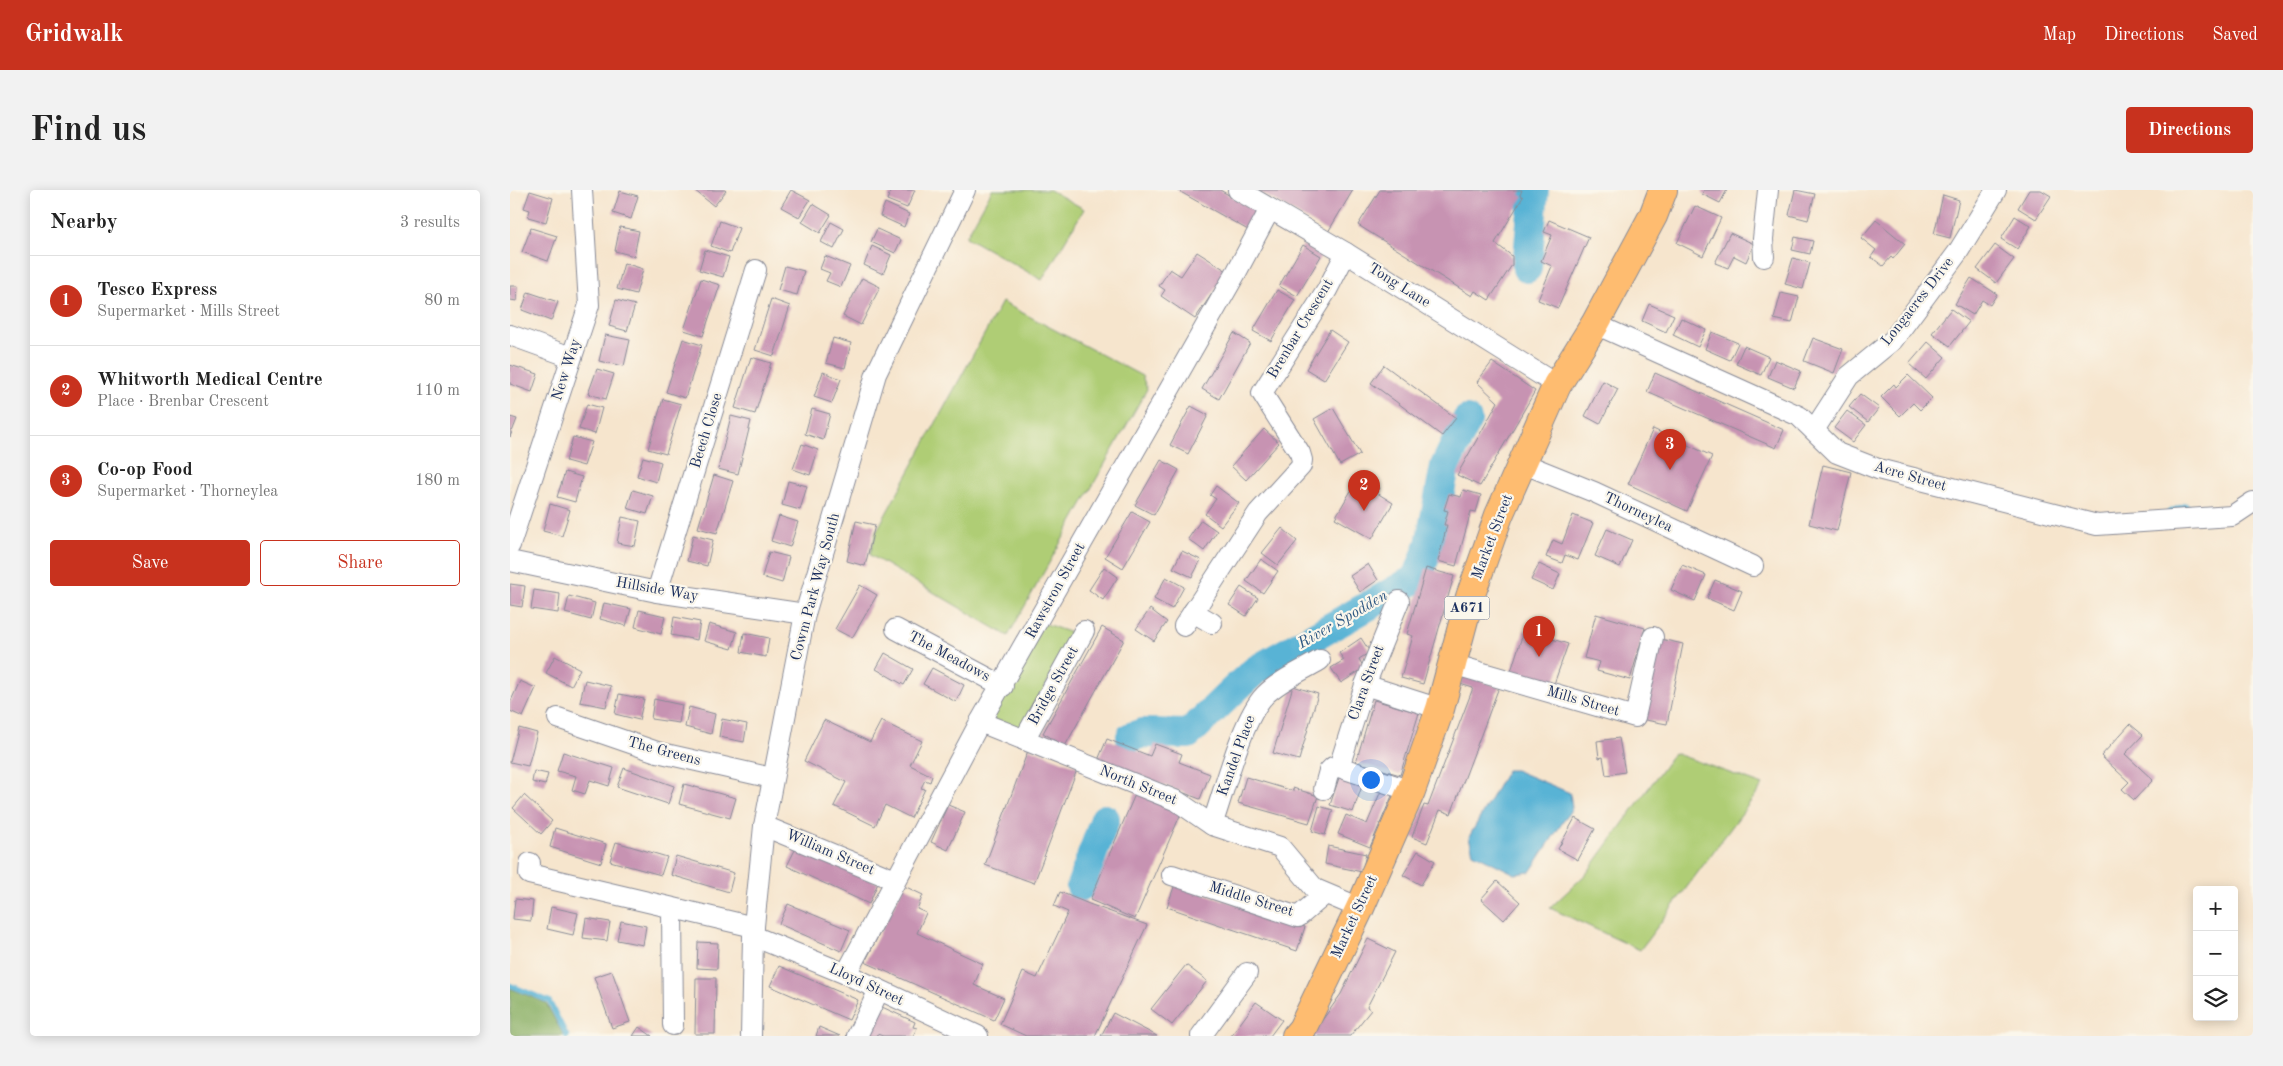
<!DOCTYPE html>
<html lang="en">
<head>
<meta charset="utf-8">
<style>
	:root { --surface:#fff; --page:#f2f2f2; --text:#222; --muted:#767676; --line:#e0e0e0; --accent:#c8321e }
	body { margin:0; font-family:"Old Standard TT",serif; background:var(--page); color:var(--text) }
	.controls { position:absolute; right:15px; bottom:15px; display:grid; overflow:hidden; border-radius:5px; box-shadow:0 2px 12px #0003 }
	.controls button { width:45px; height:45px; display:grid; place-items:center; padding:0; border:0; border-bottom:1px solid var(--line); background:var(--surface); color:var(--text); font:25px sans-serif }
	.you { position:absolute; left:860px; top:589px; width:18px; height:18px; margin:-12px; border:4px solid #fff; border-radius:50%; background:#1a73e8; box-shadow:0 0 0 8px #1a73e833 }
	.badge { display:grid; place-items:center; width:32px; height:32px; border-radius:50%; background:var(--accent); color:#fff; font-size:16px; font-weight:700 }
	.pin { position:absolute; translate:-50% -41px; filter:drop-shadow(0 1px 2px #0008) }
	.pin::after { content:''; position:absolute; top:26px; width:18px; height:15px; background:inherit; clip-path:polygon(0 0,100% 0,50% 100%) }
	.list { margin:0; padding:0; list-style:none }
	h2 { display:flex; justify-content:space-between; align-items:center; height:65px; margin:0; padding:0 20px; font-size:21px }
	h2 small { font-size:16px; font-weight:400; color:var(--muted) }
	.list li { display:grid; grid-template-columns:32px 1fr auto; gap:15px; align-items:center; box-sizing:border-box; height:90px; padding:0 20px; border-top:1px solid var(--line) }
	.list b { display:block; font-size:19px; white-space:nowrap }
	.list p { margin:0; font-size:16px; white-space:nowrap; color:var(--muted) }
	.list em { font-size:16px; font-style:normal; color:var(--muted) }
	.actions { display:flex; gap:10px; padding:15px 20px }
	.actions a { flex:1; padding:11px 0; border:1px solid var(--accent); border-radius:5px; text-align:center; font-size:18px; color:var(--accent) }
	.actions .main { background:var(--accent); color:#fff }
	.icon { flex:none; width:28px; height:28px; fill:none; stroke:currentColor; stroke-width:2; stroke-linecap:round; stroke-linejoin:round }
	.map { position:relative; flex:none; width:1743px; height:846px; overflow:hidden; border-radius:5px }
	header { display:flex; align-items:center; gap:30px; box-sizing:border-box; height:70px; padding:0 25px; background:var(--accent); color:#fff }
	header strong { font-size:24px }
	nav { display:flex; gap:28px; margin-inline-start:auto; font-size:18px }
	.intro { display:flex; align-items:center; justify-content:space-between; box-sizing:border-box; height:120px; padding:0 30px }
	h1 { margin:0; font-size:35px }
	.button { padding:12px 22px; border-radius:5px; background:var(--accent); color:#fff; font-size:18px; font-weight:700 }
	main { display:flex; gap:30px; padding:0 30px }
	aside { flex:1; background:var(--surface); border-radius:5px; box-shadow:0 2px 12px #0003 }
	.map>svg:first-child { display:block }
	.green { fill:#afcd74; stroke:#657e69 }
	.forest { fill:#8bb066; stroke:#537062 }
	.water { fill:#58b3d5; stroke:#3a719a }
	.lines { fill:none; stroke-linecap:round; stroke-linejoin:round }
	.stream { stroke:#58b3d5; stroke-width:5 }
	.river { stroke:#58b3d5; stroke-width:30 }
	.building { fill:#c793b2 }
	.street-casing { stroke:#888a96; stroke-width:22 }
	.primary-casing { stroke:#888a96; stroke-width:30 }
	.street { stroke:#fff; stroke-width:20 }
	.primary { stroke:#febc70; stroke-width:28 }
	.labels { text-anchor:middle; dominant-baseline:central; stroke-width:4.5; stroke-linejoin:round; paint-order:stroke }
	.shield { fill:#fbf7ec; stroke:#5e6b89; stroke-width:1 }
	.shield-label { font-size:14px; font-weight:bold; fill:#1b2f5e }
	.street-label { font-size:15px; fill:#1b2f5e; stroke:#fbf7ec }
	.water-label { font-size:16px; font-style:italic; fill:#2d5782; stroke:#fbf7ec }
</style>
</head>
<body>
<header>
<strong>Gridwalk</strong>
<nav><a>Map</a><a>Directions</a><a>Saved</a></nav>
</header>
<div class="intro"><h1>Find us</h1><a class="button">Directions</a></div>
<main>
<aside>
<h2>Nearby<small>3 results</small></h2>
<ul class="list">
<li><span class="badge">1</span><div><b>Tesco Express</b><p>Supermarket · Mills Street</p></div><em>80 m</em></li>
<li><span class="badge">2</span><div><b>Whitworth Medical Centre</b><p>Place · Brenbar Crescent</p></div><em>110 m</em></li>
<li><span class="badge">3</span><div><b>Co-op Food</b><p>Supermarket · Thorneylea</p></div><em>180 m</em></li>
</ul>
<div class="actions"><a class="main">Save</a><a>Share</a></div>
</aside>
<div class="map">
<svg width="1743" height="846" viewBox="0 0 1743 846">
	<rect width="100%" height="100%" fill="#fbf7ec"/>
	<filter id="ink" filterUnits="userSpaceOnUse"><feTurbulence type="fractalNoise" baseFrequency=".02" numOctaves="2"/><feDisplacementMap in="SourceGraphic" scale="10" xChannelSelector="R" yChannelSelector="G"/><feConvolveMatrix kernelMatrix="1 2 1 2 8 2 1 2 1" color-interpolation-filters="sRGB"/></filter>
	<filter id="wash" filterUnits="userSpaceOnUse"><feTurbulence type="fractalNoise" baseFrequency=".0096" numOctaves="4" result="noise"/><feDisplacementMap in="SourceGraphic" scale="20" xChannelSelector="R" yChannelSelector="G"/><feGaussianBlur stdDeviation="1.12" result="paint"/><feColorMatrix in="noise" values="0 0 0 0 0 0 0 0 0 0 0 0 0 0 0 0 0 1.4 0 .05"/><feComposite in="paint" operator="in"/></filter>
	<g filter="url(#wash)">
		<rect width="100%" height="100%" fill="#f6e5cd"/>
		<g class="green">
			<polygon points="482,0 540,0 574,19 532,90 456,47"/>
			<polygon points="492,112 632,186 637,199 498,446 360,365 366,342"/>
			<polygon points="533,433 564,444 511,541 482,529"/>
			<polygon points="1164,563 1253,595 1130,760 1040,718 1077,683"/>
		</g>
		<polygon class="forest" points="0,798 36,813 54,846 0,846"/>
		<polygon class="water" points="997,580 1005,580 1060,603 1062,618 1020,682 1005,684 963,663 959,647"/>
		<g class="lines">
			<g class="stream">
				<polyline points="1659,322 1675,315 1684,320 1688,320"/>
				<polyline points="0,795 39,811 57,846"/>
			</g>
			<g class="river">
				<polyline points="1017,78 1024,0"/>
				<path d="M621 547 633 543 678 544C701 523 722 500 746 480L907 388 920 354 935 276 957 230"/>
				<polyline points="571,696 595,629"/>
			</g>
		</g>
		<g id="blocks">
			<g class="building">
				<polygon points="184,0 215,0 216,1 204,16"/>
				<polygon points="281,0 300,10 289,27 271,17"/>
				<polygon points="381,0 405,0 397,18 377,10"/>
				<polygon points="667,0 710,0 748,22 738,40"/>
				<polygon points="747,0 843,0 818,42"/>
				<polygon points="870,0 1012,0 1010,5 1013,7 985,53 1002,66 1002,75 979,110 965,101 962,106 848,35"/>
				<polygon points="1194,0 1217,0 1210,13 1192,4"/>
				<polygon points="1285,0 1305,4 1298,30 1279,25"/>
				<polygon points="1519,0 1531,0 1541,6 1526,29 1508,18"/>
				<polygon points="20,1 43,8 36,32 18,27 20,20 14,18"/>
				<polygon points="110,1 128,6 121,29 103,23"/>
				<polygon points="1433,5 1449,10 1440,48 1424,44"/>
				<polygon points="375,13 399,24 394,37 370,26"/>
				<polygon points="303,14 321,25 310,43 292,32"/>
				<polygon points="1185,16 1211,28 1193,66 1167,53"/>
				<polygon points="1505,26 1521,36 1507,59 1491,49"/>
				<polygon points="1039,30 1079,47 1048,118 1028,110 1042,76 1031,71 1042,45 1034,42"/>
				<polygon points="1366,30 1395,54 1383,69 1381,67 1373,76 1361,67 1366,60 1351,48"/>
				<polygon points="210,31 229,38 220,63 201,56"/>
				<polygon points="321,32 334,39 324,59 311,52"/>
				<polygon points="110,37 129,41 124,66 105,61"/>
				<polygon points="21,38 47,46 38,71 12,62"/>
				<polygon points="367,39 391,50 385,63 361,52"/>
				<polygon points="1220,43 1244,54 1236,72 1224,66 1218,78 1205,73"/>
				<polygon points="1285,47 1303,51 1300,64 1282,60"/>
				<polygon points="793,55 811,66 787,106 769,96"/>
				<polygon points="1485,55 1504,69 1486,93 1467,79"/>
				<polygon points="362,56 381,65 373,84 354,75"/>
				<polygon points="195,60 219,67 213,87 189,80"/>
				<polygon points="687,62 717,81 685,129 651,106 655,100 649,96 660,79 671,86"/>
				<polygon points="315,66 340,76 331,97 316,91 320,83 310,79"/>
				<polygon points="1283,68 1300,73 1293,99 1275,94"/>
				<polygon points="114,73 133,79 126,104 107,99"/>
				<polygon points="275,76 294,81 287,105 268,100"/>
				<polygon points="352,88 370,97 351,135 333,126"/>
				<polygon points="1461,88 1487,104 1480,115 1472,110 1463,125 1445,114"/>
				<polygon points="191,89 210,95 193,146 174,140"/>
				<polygon points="0,96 8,96 7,111 0,110"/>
				<polygon points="767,100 785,110 761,151 743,141"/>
				<polygon points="18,102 48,112 41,131 12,120"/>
				<polygon points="1271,103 1289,107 1282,133 1264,129"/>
				<polygon points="261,109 280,116 264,166 245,160"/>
				<polygon points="106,110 125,115 117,141 99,136"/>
				<polygon points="1139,114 1164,125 1156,142 1132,131"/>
				<polygon points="1441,119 1459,132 1440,156 1422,143"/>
				<polygon points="1171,128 1196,140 1188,157 1163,145"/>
				<polygon points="820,140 838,152 814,190 796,179"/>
				<polygon points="1202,142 1228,153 1220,170 1195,159"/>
				<polygon points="724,143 740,153 709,209 692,199"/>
				<polygon points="95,145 120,150 114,176 89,171"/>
				<polygon points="323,148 341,153 335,178 316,173"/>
				<polygon points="1303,148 1333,159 1324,183 1294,171"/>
				<polygon points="173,149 192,155 175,208 156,202"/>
				<polygon points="1418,152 1435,167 1416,189 1399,174"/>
				<polygon points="1234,156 1259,167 1251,185 1226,174"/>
				<polygon points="241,167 261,173 245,224 225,218"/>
				<polygon points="1265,170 1291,181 1284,198 1258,187"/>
				<polygon points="982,172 1025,201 970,296 947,285 988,212 967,192"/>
				<polygon points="0,175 28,184 22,202 0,194"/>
				<polygon points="874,175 946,228 932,246 861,193"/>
				<polygon points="87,179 104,184 96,209 78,204"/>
				<polygon points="313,182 331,189 322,213 304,207"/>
				<polygon points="1145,183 1274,240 1266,258 1137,202"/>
				<polygon points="1398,185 1422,208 1410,220 1403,213 1390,226 1371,207 1384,194 1386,197"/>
				<polygon points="1093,191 1108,199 1090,234 1075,226"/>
				<polygon points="1350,204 1369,218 1358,232 1339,217"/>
				<polygon points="153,209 171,214 156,264 138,259"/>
				<polygon points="77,214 92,218 85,244 69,239"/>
				<polygon points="681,216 698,225 678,264 660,255"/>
				<polygon points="823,218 850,264 830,275 804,229"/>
				<polygon points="302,219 320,224 313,250 295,244"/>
				<polygon points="1337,221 1356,235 1343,252 1324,238"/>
				<polygon points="221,226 241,231 228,284 208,279"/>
				<polygon points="0,227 7,229 0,247"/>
				<polygon points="754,239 769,253 736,290 721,276"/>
				<polygon points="1143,239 1202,266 1177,321 1118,294"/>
				<polygon points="63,247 82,252 74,276 56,271"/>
				<polygon points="292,254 308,260 300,285 283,279"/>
				<polygon points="133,267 151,272 146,292 127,286"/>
				<polygon points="651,270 669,280 644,325 625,315"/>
				<polygon points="1313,275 1341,282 1327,341 1299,334"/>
				<polygon points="55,282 72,287 65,312 47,307"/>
				<polygon points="204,285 223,291 207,343 188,338"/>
				<polygon points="849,287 870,298 867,303 883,313 862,349 825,328"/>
				<polygon points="278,291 297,296 290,320 272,315"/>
				<polygon points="706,296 729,313 711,336 695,324 706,309 700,305"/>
				<polygon points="123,300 143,306 137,324 117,318"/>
				<polygon points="953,300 971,305 966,322 961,321 946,376 928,371 937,335 934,335 938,321 934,320 939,304 951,307"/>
				<polygon points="40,314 60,320 52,346 33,341"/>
				<polygon points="622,322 640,332 613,378 595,367"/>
				<polygon points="1063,325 1083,333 1068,370 1055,365 1052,373 1036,367 1043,350 1052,354"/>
				<polygon points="269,326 288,332 280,357 261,351"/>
				<polygon points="112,327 130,331 125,356 107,353"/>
				<polygon points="691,330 707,341 694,361 678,349"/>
				<polygon points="346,331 365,335 355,376 337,371"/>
				<polygon points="772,338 787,351 768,375 752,363"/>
				<polygon points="1097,339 1122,350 1110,377 1085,366"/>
				<polygon points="183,345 203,350 197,376 177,371"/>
				<polygon points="672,361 691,370 682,387 663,378"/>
				<polygon points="259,362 279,367 272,393 252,387"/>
				<polygon points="751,369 768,381 753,403 736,391"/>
				<polygon points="858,374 868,390 850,402 840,386"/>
				<polygon points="1029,374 1050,384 1043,400 1021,390"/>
				<polygon points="1172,375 1196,385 1185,411 1161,400"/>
				<polygon points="594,377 608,387 593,410 579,400"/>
				<polygon points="916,378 944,386 913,494 891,488 903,446 897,444"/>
				<polygon points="656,387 674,397 662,419 644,409"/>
				<polygon points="1205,390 1232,401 1224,420 1197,408"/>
				<polygon points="0,394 15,396 12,417 0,415"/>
				<polygon points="350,395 367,405 342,448 325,439"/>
				<polygon points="731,397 748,408 736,426 719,415"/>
				<polygon points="24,400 50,404 48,423 21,419"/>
				<polygon points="59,406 85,413 81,430 55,423"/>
				<polygon points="94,413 121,419 116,436 90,429"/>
				<polygon points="640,419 657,432 644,451 626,439"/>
				<polygon points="129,420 155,426 151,444 125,437"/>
				<polygon points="1086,424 1135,438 1120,490 1087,481 1090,472 1074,468"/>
				<polygon points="164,427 190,432 187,450 161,445"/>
				<polygon points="199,434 227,442 222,459 194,451"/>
				<polygon points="592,437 614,450 555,556 533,543"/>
				<polygon points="1014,440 1058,454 1044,494 1001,481"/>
				<polygon points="234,443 259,448 256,467 231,462"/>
				<polygon points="851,448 860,462 849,469 854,478 831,493 821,478 834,470 829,463"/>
				<polygon points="1146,448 1173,454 1157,534 1130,529"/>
				<polygon points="375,463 403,479 394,495 366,479"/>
				<polygon points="45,466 70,479 61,496 36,483"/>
				<polygon points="422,478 454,495 446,512 413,494"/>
				<polygon points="954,484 989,497 941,624 930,620 917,653 902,647 914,615 918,616 963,498 950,494"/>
				<polygon points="75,490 101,496 96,517 70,512"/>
				<polygon points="10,491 26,498 13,527 0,521 0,513"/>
				<polygon points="783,496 808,504 789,570 763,563"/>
				<polygon points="109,504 134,509 129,530 105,524"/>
				<polygon points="144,509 172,515 169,533 141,529"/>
				<polygon points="864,510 909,523 890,585 846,572"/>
				<polygon points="179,517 205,524 201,544 175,537"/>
				<polygon points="212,529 237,534 234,552 209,547"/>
				<polygon points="314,530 360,552 371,531 412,551 400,575 422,586 420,592 415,590 411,598 415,599 401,628 375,615 365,636 324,616 336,592 294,571"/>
				<polygon points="1620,534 1633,545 1615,564 1643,590 1624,610 1612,599 1619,592 1591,566"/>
				<polygon points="9,538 27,543 18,576 0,572"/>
				<polygon points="1109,548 1115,582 1096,585 1093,567 1089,568 1087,551"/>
				<polygon points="597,549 640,566 645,554 672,564 669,572 700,584 690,609 588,570"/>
				<polygon points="519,558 568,577 524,693 475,675"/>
				<polygon points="53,562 104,578 99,596 80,590 75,604 62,600 66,586 47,581"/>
				<polygon points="114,578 164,596 158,614 107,597"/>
				<polygon points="24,581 38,584 35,595 22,592"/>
				<polygon points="831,582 854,590 843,622 820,615"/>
				<polygon points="736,587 783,601 783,598 808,606 799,633 728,613"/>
				<polygon points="174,594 226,608 220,628 169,614"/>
				<polygon points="873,596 884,601 860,657 828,644 836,625 857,634"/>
				<polygon points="626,602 672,621 625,729 580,710"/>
				<polygon points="14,605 42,631 31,644 3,618"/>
				<polygon points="438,615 455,622 438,660 421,652"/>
				<polygon points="809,616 823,620 815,645 802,641"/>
				<polygon points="1065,628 1085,639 1068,670 1048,659"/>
				<polygon points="45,638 96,654 91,673 40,657"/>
				<polygon points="106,652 157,667 151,685 100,671"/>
				<polygon points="287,656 368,693 359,714 277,676"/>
				<polygon points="818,656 856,664 852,682 815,674"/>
				<polygon points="908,661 925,671 911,695 893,685"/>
				<polygon points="166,666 224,683 219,702 161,685"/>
				<polygon points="987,691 1010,712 994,730 971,709"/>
				<polygon points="665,694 795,737 787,761 657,717"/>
				<polygon points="394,696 413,705 407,719 416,723 407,743 473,774 464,795 494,808 484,830 355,772"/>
				<polygon points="550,702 579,714 637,735 585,846 516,846 490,834 513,782 527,788 558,722 544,716"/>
				<polygon points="5,709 23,711 21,731 3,729"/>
				<polygon points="278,714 340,740 331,761 269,734"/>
				<polygon points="41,717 68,723 63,745 37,739"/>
				<polygon points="76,728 100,732 97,751 73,748"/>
				<polygon points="111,731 136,736 133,755 107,750"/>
				<polygon points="858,749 885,762 857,817 861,820 840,846 801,846 831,804"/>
				<polygon points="188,752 208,753 207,779 187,778"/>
				<polygon points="676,775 697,791 662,835 641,819"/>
				<polygon points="269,776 348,810 339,830 260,796"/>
				<polygon points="102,781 120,832 102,838 84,787"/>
				<polygon points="186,788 206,788 205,844 185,844"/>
				<polygon points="746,812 772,830 760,846 721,846"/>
				<polygon points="372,817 405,832 403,837 407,838 403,846 373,846 367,844 366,846 358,846"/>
				<polygon points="603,823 647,846 591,846"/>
				<polygon points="129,837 142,846 123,846"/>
				<polygon points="309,837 330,846 306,846"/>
			</g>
		</g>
	</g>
	<g filter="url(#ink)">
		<use href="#blocks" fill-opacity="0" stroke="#888a96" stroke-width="1"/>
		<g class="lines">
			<defs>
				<g id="street">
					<polyline points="728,0 836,63 1047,195"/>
					<polyline points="1254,67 1253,49 1258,0"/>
					<polyline points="1085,134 1289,226 1327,263 1368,279 1587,335 1722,326 1743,312"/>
					<polyline points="0,145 61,167"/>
					<polyline points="1304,240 1339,186 1383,150 1448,62 1486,0"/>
					<polyline points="1012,273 1084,302 1243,376"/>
					<polyline points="0,355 79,115 72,0"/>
					<polyline points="0,371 147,402 295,424"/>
					<polyline points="147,402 246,80"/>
					<polyline points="683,422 702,433"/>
					<polyline points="674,436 748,323 791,276 792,270 790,263 752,203 817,100 836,63"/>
					<polyline points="386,439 493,496"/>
					<polyline points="942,474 1125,527 1143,447"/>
					<polyline points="855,495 930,519"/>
					<polyline points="48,528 147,562 262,588"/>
					<polyline points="470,532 667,611 702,635 770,657 805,699 850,718"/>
					<polyline points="514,550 574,441"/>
					<polyline points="829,577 855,495 889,411"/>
					<polyline points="829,577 901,601"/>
					<polyline points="814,599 819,581 823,577 829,577"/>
					<path d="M702 635C714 602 732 528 755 505 770 490 792 481 810 470"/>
					<polyline points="254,636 385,690"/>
					<polyline points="20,673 19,684 244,737"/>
					<polyline points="662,685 788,727 814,705"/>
					<polyline points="162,718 163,835"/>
					<polyline points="243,746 336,784 468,846"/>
					<polyline points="336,784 470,532 727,81 760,19"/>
					<polyline points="241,846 243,746 254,636 295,424 366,184 455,0"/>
					<polyline points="347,846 369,800"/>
					<polyline points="691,846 737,783"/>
				</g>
				<polyline id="primary" points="786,846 792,839 850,718 901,601 930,519 960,407 989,325 1047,195 1085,134 1143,26 1153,0"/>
			</defs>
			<use href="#street" class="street-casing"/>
			<use href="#primary" class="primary-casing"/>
			<use href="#street" class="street"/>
			<use href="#primary" class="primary"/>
		</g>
	</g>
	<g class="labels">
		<rect class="shield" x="934.5" y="406.5" width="45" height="23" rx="4"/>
		<g class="shield-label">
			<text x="957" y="418">A671</text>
		</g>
		<g class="street-label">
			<text transform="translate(889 96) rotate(32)">Tong Lane</text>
			<text transform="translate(1408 112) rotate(-52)">Longacres Drive</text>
			<text transform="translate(791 139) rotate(-59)">Brenbar Crescent</text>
			<text transform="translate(57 180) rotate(-72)">New Way</text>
			<text transform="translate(197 241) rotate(-73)">Beech Close</text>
			<text transform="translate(1400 287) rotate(16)">Acre Street</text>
			<text transform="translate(1128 323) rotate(25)">Thorneylea</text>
			<text transform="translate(983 347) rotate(-69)">Market Street</text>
			<text transform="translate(306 397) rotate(-75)">Cowm Park Way South</text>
			<text transform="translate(147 400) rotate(10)">Hillside Way</text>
			<text transform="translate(546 401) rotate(-61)">Rawstron Street</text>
			<text transform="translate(439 467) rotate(28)">The Meadows</text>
			<text transform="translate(857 493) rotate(-70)">Clara Street</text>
			<text transform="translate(544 496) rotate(-61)">Bridge Street</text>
			<text transform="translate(1073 512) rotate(16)">Mills Street</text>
			<text transform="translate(154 562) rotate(15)">The Greens</text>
			<text transform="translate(727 566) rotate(-70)">Kandel Place</text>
			<text transform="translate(628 596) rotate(22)">North Street</text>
			<text transform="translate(320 663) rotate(23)">William Street</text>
			<text transform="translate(741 710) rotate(17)">Middle Street</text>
			<text transform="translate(845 727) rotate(-65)">Market Street</text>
			<text transform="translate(356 795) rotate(25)">Lloyd Street</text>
		</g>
		<g class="water-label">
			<text transform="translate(833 430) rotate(-30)">River Spodden</text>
		</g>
	</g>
</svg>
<div class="controls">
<button>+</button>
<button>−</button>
<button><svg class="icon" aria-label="layers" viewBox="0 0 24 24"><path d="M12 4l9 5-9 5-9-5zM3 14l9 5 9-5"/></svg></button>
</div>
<div class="you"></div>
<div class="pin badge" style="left:1029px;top:467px">1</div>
<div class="pin badge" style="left:854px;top:321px">2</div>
<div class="pin badge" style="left:1160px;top:280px">3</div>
</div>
</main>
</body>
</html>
